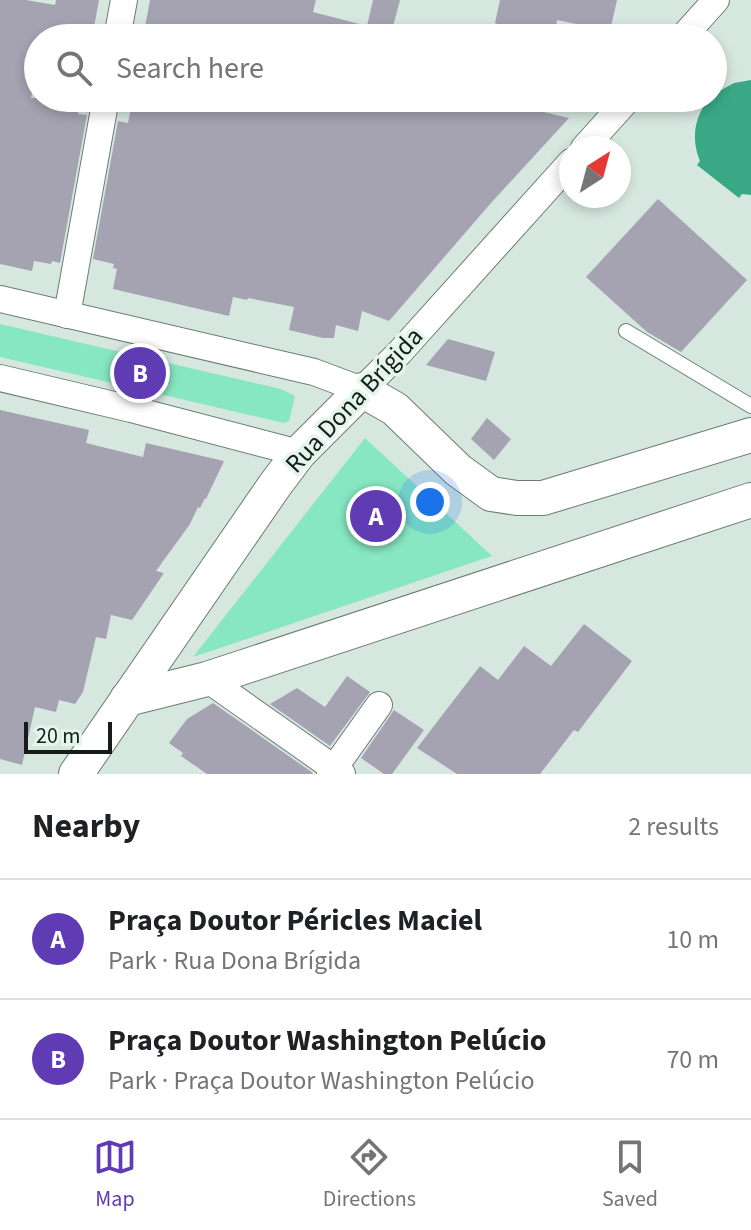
<!DOCTYPE html>
<html lang="en">
<head>
<meta charset="utf-8">
<style>
	:root { --surface:#fff; --page:#f2f2f2; --text:#202124; --muted:#757577; --line:#e0e0e0; --accent:#5f3bb4 }
	body { margin:0; font-family:"Source Sans 3",sans-serif; background:var(--page); color:var(--text) }
	.compass { position:absolute; left:559px; top:136px; width:72px; height:72px; border-radius:50%; background:var(--surface); box-shadow:0 4px 12px #0003; rotate:36deg }
	.scale { position:absolute; left:24px; bottom:20px; width:88px; box-sizing:border-box; padding-left:8px; border:4px solid #161c1a; border-top:0; font-size:22px; line-height:28px; white-space:nowrap; color:#161c1a; -webkit-text-stroke:6px #e3f5ed; paint-order:stroke }
	.you { position:absolute; left:430px; top:502px; width:28px; height:28px; margin:-20px; border:6px solid #fff; border-radius:50%; background:#1a73e8; box-shadow:0 0 0 12px #1a73e833 }
	.badge { display:grid; place-items:center; width:52px; height:52px; border-radius:50%; background:var(--accent); color:#fff; font-size:26px; font-weight:700 }
	.pin { position:absolute; translate:-50% -50%; border:4px solid #fff; box-shadow:0 2px 8px #0006 }
	.list { margin:0; padding:0; list-style:none }
	h2 { display:flex; justify-content:space-between; align-items:center; height:104px; margin:0; padding:0 32px; font-size:34px }
	h2 small { font-size:26px; font-weight:400; color:var(--muted) }
	.list li { display:grid; grid-template-columns:52px 1fr auto; gap:24px; align-items:center; box-sizing:border-box; height:120px; padding:0 32px; border-top:2px solid var(--line) }
	.list b { display:block; font-size:30px; white-space:nowrap }
	.list p { margin:0; font-size:26px; white-space:nowrap; color:var(--muted) }
	.list em { font-size:26px; font-style:normal; color:var(--muted) }
	.icon { flex:none; width:44px; height:44px; fill:none; stroke:currentColor; stroke-width:2; stroke-linecap:round; stroke-linejoin:round }
	.map { position:relative; flex:none; width:751px; height:774px; overflow:hidden }
	.search { position:absolute; background:var(--surface); box-shadow:0 4px 12px #0003; left:24px; right:24px; top:24px; height:88px; display:flex; align-items:center; gap:20px; box-sizing:border-box; padding:0 28px; border-radius:44px; color:var(--muted); font-size:30px }
	.sheet { height:344px; background:var(--surface) }
	nav { display:flex; justify-content:space-around; align-items:center; box-sizing:border-box; height:112px; border-top:2px solid var(--line); background:var(--surface); font-size:22px; color:var(--muted) }
	nav a { display:grid; justify-items:center; gap:4px }
	nav .on { color:var(--accent) }
	.map>svg:first-child { display:block }
	.green { fill:#87e7c3 }
	.water { fill:#39a985 }
	.building { fill:#a5a3b2 }
	.lines { fill:none; stroke-linecap:round; stroke-linejoin:round }
	.service-casing { stroke:#6c7c75; stroke-width:16 }
	.minor-casing { stroke:#6c7c75; stroke-width:28 }
	.tertiary-casing { stroke:#6c7c75; stroke-width:36 }
	.service { stroke:#fff; stroke-width:14 }
	.minor { stroke:#fff; stroke-width:26 }
	.tertiary { stroke:#fff; stroke-width:34 }
	.labels { text-anchor:middle; dominant-baseline:central; stroke-width:7; stroke-linejoin:round; paint-order:stroke }
	.street-label { font-size:26px; fill:#161c1a; stroke:#e3f5ed }
</style>
</head>
<body>
<div class="map">
<svg width="751" height="774" viewBox="0 0 751 774">
	<rect width="100%" height="100%" fill="#d6e7e0"/>
	<g class="green">
		<polygon points="0,324 281,389 295,396 289,421 284,423 0,357"/>
		<polygon points="365,438 492,556 193,657"/>
	</g>
	<path class="water" d="M751 80V195L742 194 739 198 697 165 700 161C691 139 694 116 710 98H713L714 94 734 83Z"/>
	<g class="building">
		<polygon points="0,0 26,0 55,5 56,0 99,0 92,38 38,38 38,62 31,98 81,98 78,114 87,115 60,263 52,261 51,264 34,261 32,271 0,264"/>
		<polygon points="150,0 316,0 313,12 367,26 373,0 400,0 390,38 143,38"/>
		<polygon points="500,0 617,0 610,31 557,20 554,38 496,38 499,25 495,23"/>
		<polygon points="133,98 485,98 569,118 491,203 389,321 362,311 358,331 336,325 334,338 323,338 289,330 294,307 248,298 247,300 233,297 229,316 113,289 117,269 113,268 114,264 93,259 118,121 128,123"/>
		<polygon points="658,199 747,280 681,352 647,332 586,277"/>
		<polygon points="448,339 495,352 486,381 426,365"/>
		<polygon points="0,410 89,430 86,443 143,457 146,443 224,461 206,499 205,498 200,508 198,507 190,524 156,571 164,573 132,620 111,615 106,639 96,637 83,692 75,704 59,700 56,712 35,707 22,765 0,759"/>
		<polygon points="487,418 511,439 494,460 471,439"/>
		<polygon points="584,624 632,661 578,732 574,730 540,774 457,774 417,748 480,666 498,680 524,646 551,666"/>
		<polygon points="347,676 370,692 330,746 270,704 297,688 325,707"/>
		<polygon points="213,703 313,773 312,774 207,774 181,756 183,753 169,743 187,719"/>
		<polygon points="394,710 424,730 392,774 384,774 361,758"/>
	</g>
	<g class="lines">
		<defs>
			<polyline id="service" points="626,331 751,406"/>
			<g id="minor">
				<polyline points="117,38 124,0"/>
				<polyline points="682,38 716,0"/>
				<polyline points="584,148 629,98"/>
				<polyline points="0,299 314,372 362,390 400,352 571,162"/>
				<polyline points="67,315 106,98"/>
				<polyline points="0,378 131,409 299,453"/>
				<polyline points="207,679 342,774"/>
				<polyline points="330,774 379,705"/>
			</g>
			<g id="tertiary">
				<polyline points="127,699 207,679 751,500"/>
				<polyline points="76,774 275,485 299,453 362,390 395,409 458,470 491,494 517,498 543,498 751,435"/>
			</g>
		</defs>
		<use href="#service" class="service-casing"/>
		<use href="#minor" class="minor-casing"/>
		<use href="#tertiary" class="tertiary-casing"/>
		<use href="#service" class="service"/>
		<use href="#minor" class="minor"/>
		<use href="#tertiary" class="tertiary"/>
	</g>
	<g class="labels">
		<g class="street-label">
			<text transform="translate(354 400) rotate(-47)">Rua Dona Brígida</text>
		</g>
	</g>
</svg>
<svg class="compass" viewBox="-18 -18 36 36"><path d="M0-13l5 13h-10z" fill="#e53935"/><path d="M0 13l5-13h-10z" fill="#757577"/></svg>
<div class="scale">20 m</div>
<div class="you"></div>
<div class="pin badge" style="left:376px;top:516px">A</div>
<div class="pin badge" style="left:140px;top:373px">B</div>
<div class="search"><svg class="icon" aria-label="search" viewBox="0 0 24 24"><circle cx="10" cy="10" r="6"/><path d="M15 15l6 6"/></svg>Search here</div>
</div>
<section class="sheet">
<h2>Nearby<small>2 results</small></h2>
<ul class="list">
<li><span class="badge">A</span><div><b>Praça Doutor Péricles Maciel</b><p>Park · Rua Dona Brígida</p></div><em>10 m</em></li>
<li><span class="badge">B</span><div><b>Praça Doutor Washington Pelúcio</b><p>Park · Praça Doutor Washington Pelúcio</p></div><em>70 m</em></li>
</ul>
</section>
<nav>
<a class="on"><svg class="icon" aria-label="map" viewBox="0 0 24 24"><path d="M3 6l6-2 6 2 6-2v14l-6 2-6-2-6 2zM9 4v14M15 6v14"/></svg>Map</a>
<a><svg class="icon" aria-label="directions" viewBox="0 0 24 24"><path d="M12 3l9 9-9 9-9-9zM9 14v-3h6M13 9l2 2-2 2"/></svg>Directions</a>
<a><svg class="icon" aria-label="saved" viewBox="0 0 24 24"><path d="M7 4h10v16l-5-4-5 4z"/></svg>Saved</a>
</nav>
</body>
</html>
